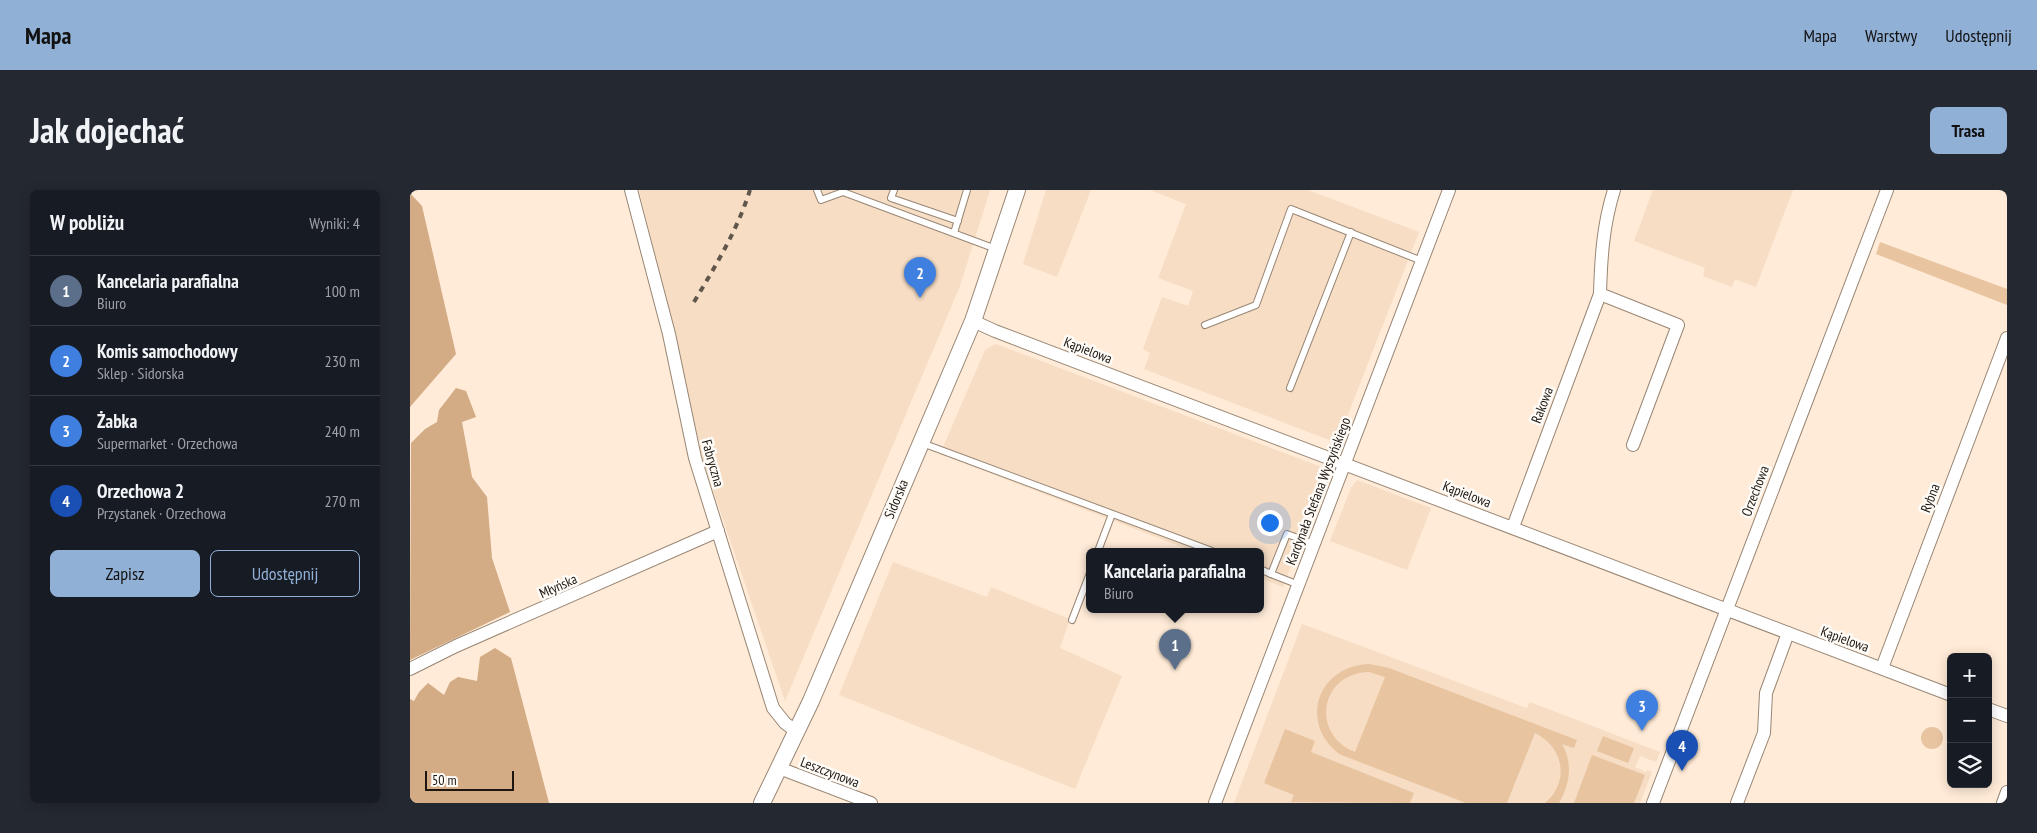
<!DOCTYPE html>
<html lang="pl">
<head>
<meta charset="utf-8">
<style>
	:root { --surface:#171b24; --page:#242831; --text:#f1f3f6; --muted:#9ea1a6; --line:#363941; --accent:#91b0d6 }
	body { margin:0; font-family:"PT Sans Narrow",sans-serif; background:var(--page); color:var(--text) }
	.controls { position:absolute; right:15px; bottom:15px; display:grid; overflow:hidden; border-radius:8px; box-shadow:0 2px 12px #0003 }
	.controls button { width:45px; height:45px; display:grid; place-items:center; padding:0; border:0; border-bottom:1px solid var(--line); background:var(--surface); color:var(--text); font:25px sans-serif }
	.scale { position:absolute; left:15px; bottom:12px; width:89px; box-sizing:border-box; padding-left:5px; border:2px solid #1d1610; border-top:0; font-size:14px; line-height:18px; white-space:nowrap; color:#1d1610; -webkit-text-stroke:4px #fffbf7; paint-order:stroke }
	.you { position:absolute; left:859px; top:332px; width:18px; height:18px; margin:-12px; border:4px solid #fff; border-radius:50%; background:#1a73e8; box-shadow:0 0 0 8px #1a73e833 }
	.badge { display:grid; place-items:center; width:32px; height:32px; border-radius:50%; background:var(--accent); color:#fff; font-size:16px; font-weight:700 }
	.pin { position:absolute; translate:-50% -41px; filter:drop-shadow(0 1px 2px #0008) }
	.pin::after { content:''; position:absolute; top:26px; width:18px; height:15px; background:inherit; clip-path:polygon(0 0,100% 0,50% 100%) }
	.popup { position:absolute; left:676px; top:358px; width:178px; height:65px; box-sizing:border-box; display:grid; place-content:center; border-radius:8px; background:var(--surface); filter:drop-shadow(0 1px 4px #0005); font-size:16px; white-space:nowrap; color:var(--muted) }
	.popup b { font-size:19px; color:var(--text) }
	.popup::after { content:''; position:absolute; left:50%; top:100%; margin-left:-10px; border:10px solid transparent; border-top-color:var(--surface) }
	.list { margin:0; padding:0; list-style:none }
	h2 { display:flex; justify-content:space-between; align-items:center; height:65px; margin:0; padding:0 20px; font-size:21px }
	h2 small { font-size:16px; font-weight:400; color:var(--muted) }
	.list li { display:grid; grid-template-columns:32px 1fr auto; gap:15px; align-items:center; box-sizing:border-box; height:70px; padding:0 20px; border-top:1px solid var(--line) }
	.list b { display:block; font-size:19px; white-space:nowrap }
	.list p { margin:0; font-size:16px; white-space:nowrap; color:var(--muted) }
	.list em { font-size:16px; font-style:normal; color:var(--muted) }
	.actions { display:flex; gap:10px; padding:15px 20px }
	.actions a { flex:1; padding:11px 0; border:1px solid var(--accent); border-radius:8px; text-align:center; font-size:18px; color:var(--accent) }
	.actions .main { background:var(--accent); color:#111 }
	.icon { flex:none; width:28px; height:28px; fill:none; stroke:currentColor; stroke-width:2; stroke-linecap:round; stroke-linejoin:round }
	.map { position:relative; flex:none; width:1597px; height:613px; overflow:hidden; border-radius:8px }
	header { display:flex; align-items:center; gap:30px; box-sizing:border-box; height:70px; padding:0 25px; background:var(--accent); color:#111 }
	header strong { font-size:24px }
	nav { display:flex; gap:28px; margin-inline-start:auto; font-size:18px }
	.intro { display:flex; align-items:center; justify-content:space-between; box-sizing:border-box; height:120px; padding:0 30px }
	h1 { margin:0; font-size:35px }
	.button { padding:12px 22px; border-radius:8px; background:var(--accent); color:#111; font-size:18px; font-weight:700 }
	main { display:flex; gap:30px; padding:0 30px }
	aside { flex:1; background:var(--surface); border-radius:8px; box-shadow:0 2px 12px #0003 }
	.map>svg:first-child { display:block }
	.built { fill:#f6ddc4 }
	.green { fill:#e8c4a0; fill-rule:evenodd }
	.forest { fill:#d3ab84 }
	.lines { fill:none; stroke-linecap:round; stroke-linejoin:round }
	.service-casing { stroke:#988674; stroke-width:8 }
	.minor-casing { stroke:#988674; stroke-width:14 }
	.tertiary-casing { stroke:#988674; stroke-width:18 }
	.service { stroke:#fff; stroke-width:6 }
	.minor { stroke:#fff; stroke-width:12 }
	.tertiary { stroke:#fff; stroke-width:16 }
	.rail { stroke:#61564c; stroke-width:4; stroke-dasharray:6 6; stroke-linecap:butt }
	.labels { text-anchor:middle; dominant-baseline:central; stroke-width:5; stroke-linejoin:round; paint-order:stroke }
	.street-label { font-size:14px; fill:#1d1610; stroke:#fffbf7 }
</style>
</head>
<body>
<header>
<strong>Mapa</strong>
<nav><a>Mapa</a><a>Warstwy</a><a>Udostępnij</a></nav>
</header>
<div class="intro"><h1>Jak dojechać</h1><a class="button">Trasa</a></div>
<main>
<aside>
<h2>W pobliżu<small>Wyniki: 4</small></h2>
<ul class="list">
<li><span class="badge" style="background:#5c6f8a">1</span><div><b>Kancelaria parafialna</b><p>Biuro</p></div><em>100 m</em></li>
<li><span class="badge" style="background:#3f7fe0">2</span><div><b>Komis samochodowy</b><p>Sklep · Sidorska</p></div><em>230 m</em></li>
<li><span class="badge" style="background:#3f7fe0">3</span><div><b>Żabka</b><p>Supermarket · Orzechowa</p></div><em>240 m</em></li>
<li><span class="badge" style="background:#1a4fb4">4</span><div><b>Orzechowa 2</b><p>Przystanek · Orzechowa</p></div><em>270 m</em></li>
</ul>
<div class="actions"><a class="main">Zapisz</a><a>Udostępnij</a></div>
</aside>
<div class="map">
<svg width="1597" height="613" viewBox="0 0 1597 613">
	<rect width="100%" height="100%" fill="#ffebd7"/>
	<g class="built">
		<polygon points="229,0 580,0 550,96 375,511 292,268 267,153"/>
		<polygon points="636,0 681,0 647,87 613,74"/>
		<polygon points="740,0 898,0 1009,42 927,253 734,179 740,163 733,159 752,107 778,116 783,101 748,88 776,14"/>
		<polygon points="1243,0 1383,0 1346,97 1325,89 1322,97 1293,86 1295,78 1224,51"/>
		<polygon points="586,154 914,278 916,284 873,397 850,388 850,361 782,361 530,264 575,160"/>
		<polygon points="947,290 1021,318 997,380 920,351 941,298"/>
		<polygon points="483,372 577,407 581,397 660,429 650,458 712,486 665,599 429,505"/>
		<polygon points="892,434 1117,518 1120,512 1250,562 1246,572 1230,566 1225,577 1236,582 1237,580 1242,582 1230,613 824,613"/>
	</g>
	<g class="green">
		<polygon points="1470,52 1597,99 1597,115 1466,64"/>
		<path d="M959 474 979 478 1167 550 1164 558 1152 554C1163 573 1160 594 1149 613H1135C1160 592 1154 557 1125 543L1097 613H1056L929 564C888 532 908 476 959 474ZM959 482 975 487 945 562C900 544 910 483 959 482Z"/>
		<circle cx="1522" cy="548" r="11"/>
		<polygon points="875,539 905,551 901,562 1004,603 1000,613 881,612 884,605 854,593"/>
		<polygon points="1193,546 1224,558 1218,573 1187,561"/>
		<polygon points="1182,565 1235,585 1224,613 1164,613"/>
	</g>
	<g class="forest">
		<polygon points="0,3 12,16 46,164 0,217"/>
		<polygon points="46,198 56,201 66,227 52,232 62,287 77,307 82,368 100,422 0,470 1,253 15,239 27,232 29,220"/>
		<polygon points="85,458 101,468 139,613 0,613 0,509 4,511 9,502 18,493 34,505 40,492 48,487 67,491 70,467"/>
	</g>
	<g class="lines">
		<defs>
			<g id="service">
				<polyline points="407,0 411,10 433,2 586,59"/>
				<polyline points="484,0 481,8 548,31"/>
				<polyline points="544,43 557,0"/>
				<polyline points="795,135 846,115 881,19 1012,71"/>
				<polyline points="880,198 941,42"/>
				<polyline points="512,253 802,361"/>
				<polyline points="688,361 702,324"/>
				<polyline points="850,379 861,384"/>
				<polyline points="889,395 861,384 877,344 904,354"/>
				<polyline points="662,430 680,383"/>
			</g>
			<g id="minor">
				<polyline points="221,0 259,144 285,268 363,518 375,533 387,542"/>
				<path d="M1204 0C1193 35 1191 68 1190 104L1268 135 1223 255"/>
				<polyline points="563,131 585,141 1541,505"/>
				<polyline points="1103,337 1190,104"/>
				<polyline points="1472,478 1597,148"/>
				<polyline points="0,479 46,456 308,341"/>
				<polyline points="1578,519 1597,526"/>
				<polyline points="369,578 461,613"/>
				<polyline points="805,613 1039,0"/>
				<polyline points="1243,613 1477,0"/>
				<polyline points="1327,613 1354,543 1356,503 1378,443"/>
				<polyline points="1593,613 1597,602"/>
			</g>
			<polyline id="tertiary" points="352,613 401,511 563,131 607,0"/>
		</defs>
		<use href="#service" class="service-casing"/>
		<use href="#minor" class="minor-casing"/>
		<use href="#tertiary" class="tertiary-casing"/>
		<use href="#service" class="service"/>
		<use href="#minor" class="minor"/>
		<use href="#tertiary" class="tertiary"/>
		<path class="rail" d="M284 112C306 75 327 41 340 0"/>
	</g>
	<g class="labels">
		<g class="street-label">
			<text transform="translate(678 160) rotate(21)">Kąpielowa</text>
			<text transform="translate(1132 215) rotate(-69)">Rakowa</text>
			<text transform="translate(303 273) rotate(74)">Fabryczna</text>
			<text transform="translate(908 301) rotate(-69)">Kardynała Stefana Wyszyńskiego</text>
			<text transform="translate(1345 301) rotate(-69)">Orzechowa</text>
			<text transform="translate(1057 304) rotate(21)">Kąpielowa</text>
			<text transform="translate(1520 308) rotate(-69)">Rybna</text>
			<text transform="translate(486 309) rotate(-67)">Sidorska</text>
			<text transform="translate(148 396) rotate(-24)">Młyńska</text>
			<text transform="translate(1435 449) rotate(20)">Kąpielowa</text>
			<text transform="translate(420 582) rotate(21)">Leszczynowa</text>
		</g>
	</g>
</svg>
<div class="controls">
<button>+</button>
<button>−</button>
<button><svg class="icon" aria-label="layers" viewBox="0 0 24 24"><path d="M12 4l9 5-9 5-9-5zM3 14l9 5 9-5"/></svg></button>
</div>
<div class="scale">50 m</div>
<div class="you"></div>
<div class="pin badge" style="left:765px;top:480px;background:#5c6f8a">1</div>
<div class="popup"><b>Kancelaria parafialna</b>Biuro</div>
<div class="pin badge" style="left:510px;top:108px;background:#3f7fe0">2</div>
<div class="pin badge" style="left:1232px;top:541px;background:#3f7fe0">3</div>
<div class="pin badge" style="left:1272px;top:581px;background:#1a4fb4">4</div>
</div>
</main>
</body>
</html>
